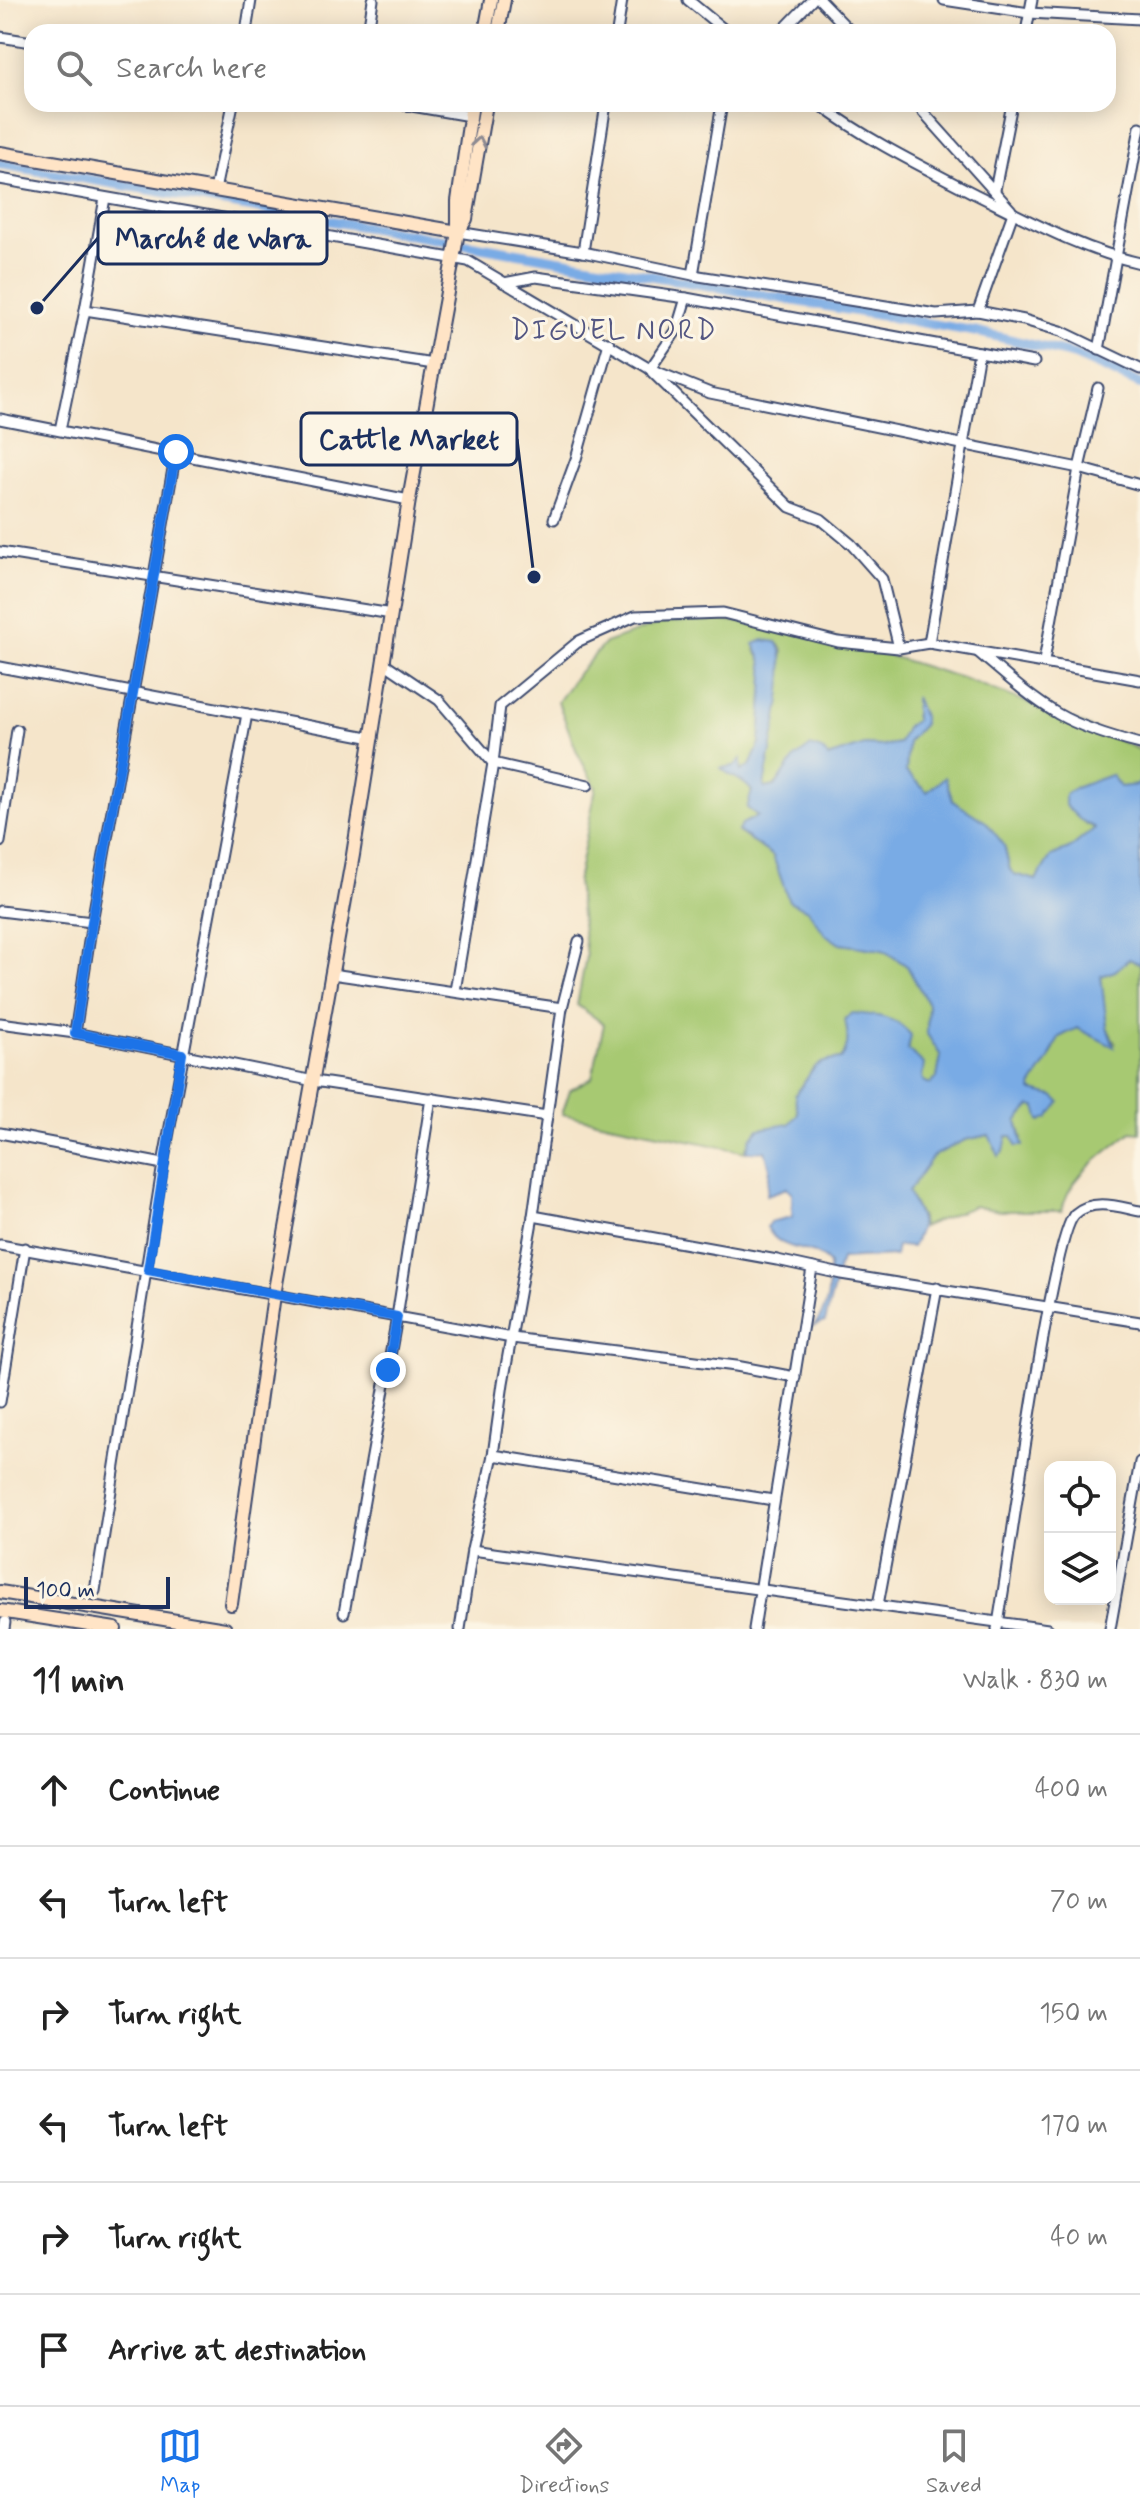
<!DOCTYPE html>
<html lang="en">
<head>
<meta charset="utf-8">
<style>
	:root { --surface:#fff; --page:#f2f2f2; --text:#222; --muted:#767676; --line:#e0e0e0; --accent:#1a73e8 }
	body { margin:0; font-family:Mynerve,sans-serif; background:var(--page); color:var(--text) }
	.controls { position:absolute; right:24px; bottom:24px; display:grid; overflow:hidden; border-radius:16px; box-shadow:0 4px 20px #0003 }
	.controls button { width:72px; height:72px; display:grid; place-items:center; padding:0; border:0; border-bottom:2px solid var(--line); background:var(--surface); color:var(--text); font:40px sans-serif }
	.scale { position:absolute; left:24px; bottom:20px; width:146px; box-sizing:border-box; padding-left:8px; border:4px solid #1b2f5e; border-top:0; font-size:22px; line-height:28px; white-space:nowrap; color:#1b2f5e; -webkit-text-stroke:6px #fcf5e5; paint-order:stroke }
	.stop { position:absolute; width:24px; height:24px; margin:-18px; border:6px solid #1a73e8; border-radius:50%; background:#fff }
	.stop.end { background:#1a73e8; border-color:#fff; box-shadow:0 2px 8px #0008 }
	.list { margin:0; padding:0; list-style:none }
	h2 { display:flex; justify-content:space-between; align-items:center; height:104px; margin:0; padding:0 32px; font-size:34px }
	h2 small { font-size:26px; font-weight:400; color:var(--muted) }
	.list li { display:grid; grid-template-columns:52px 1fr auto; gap:24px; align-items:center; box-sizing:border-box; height:112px; padding:0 32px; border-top:2px solid var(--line) }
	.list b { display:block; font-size:30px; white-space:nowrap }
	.list em { font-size:26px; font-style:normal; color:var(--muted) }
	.icon { flex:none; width:44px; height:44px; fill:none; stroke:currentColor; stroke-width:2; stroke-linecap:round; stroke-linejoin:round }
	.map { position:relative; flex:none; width:1140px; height:1629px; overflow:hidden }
	.search { position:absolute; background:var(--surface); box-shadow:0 4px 20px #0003; left:24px; right:24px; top:24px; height:88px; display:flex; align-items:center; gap:20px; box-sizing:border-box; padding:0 28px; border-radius:24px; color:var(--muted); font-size:30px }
	.sheet { height:776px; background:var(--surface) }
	nav { display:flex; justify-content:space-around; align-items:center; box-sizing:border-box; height:112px; border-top:2px solid var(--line); background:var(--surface); font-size:22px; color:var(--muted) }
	nav a { display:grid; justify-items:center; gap:4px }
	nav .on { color:var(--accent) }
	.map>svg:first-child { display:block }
	.green { fill:#a7c972; stroke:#617c68; stroke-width:2 }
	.water { fill:#79abe5; stroke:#4a6da2; stroke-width:2 }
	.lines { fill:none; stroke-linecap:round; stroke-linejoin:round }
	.canal { stroke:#79abe5; stroke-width:10 }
	.street-casing { stroke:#3c4a6e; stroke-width:13 }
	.secondary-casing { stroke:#3c4a6e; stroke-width:16 }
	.street { stroke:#fff; stroke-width:9 }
	.secondary { stroke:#ffe4c6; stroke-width:12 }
	.oneway { stroke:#8d8a92 }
	.route { stroke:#1a73e8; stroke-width:10 }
	.labels { text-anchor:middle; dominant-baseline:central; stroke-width:6; stroke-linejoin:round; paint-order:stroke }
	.neighbourhood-label { font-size:28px; letter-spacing:2px; fill:#535682; stroke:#fcf5e5 }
	.leader { fill:none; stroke:#1b2f5e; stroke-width:3 }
	.callout-dot { fill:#1b2f5e; stroke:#fcf5e5; stroke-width:3 }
	.callout { fill:#fcf5e5; stroke:#1b2f5e; stroke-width:3 }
	.callout-label { font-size:28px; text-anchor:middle; font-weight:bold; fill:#1b2f5e }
</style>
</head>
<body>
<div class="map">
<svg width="1140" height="1629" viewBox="0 0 1140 1629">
	<rect width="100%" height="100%" fill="#fcf5e5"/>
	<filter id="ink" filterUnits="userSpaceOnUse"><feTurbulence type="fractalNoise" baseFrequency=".0125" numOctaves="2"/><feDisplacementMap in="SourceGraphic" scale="16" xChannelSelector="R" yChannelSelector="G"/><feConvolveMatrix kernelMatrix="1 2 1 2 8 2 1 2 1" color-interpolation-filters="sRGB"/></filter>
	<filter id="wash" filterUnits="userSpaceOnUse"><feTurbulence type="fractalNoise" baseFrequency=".006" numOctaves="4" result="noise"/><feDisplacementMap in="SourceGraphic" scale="32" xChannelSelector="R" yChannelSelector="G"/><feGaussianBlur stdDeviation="1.8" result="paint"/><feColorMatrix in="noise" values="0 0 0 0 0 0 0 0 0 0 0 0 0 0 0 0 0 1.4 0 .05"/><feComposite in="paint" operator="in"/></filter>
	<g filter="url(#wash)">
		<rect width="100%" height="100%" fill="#f5e5ca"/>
		<g class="green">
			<path d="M719 620 780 625 842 641 965 679 1068 718 1140 750V781L1137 785 1120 787 1111 775 1075 788 1065 794V805L1086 824 1096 828 1069 849 1051 856 1036 880 1014 874 1010 870 1004 845 953 801 945 778 927 792 906 772 908 741 923 725 916 699 915 721 907 726 899 743 882 746 865 745 828 757 780 779 771 789 765 788 764 785 779 699 783 649 777 642 755 650 762 661 764 674 761 729 760 744 750 766 741 772V760L735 766 722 768C729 775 732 775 740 779 754 785 755 803 758 816L742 824 738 832 773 856 789 901 808 910 825 934 840 944 883 950 907 966 928 1004 927 1034 941 1056 937 1078 931 1084 925 1082 845 1019C848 1033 850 1048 841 1059 807 1062 815 1072 795 1095L798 1114 790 1124 774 1128 746 1147V1152L562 1114 570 1090 592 1078 604 1024 577 1005 586 956 577 882 596 788 577 752 558 702 575 677 605 643 664 622Z"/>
			<path d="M1129 959 1140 964V1133L1131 1132C1106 1153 1067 1177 1062 1211H1000L974 1206 922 1227 921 1217 907 1192 933 1156 965 1140 990 1135 1004 1151 1007 1136 1022 1138 1017 1121 1031 1105 1036 1106 1041 1121 1053 1096 1032 1091V1085L1049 1059 1059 1037 1077 1028 1115 1043 1107 1027 1101 976 1115 971Z"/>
		</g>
		<path class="water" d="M763 640 777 642C793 661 769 757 764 785L765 788 775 786 795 758 811 746 822 750 828 757 865 745 882 746 899 743 907 726 915 721V697L923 716V725L908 741 906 772 927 792 945 777 953 801 986 822 1004 845 1010 870 1014 874 1036 880 1051 856 1069 849 1095 828 1079 819 1065 805V794L1075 788 1111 775 1120 787 1137 785 1140 781V964L1129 959 1115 971 1101 976 1107 1027 1114 1047 1077 1028 1059 1037 1049 1059 1032 1085V1091L1053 1096 1060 1102 1048 1118 1040 1121 1036 1107 1031 1106 1017 1121 1023 1146H1016L1012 1136H1007L1004 1151 999 1156 989 1135 965 1140 933 1156 908 1192C919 1220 927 1217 912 1247L897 1246 895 1256 841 1259 825 1322 814 1326C830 1307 829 1288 829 1264 812 1243 781 1255 767 1227L770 1222 792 1217V1192L787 1188 767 1195 770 1168 765 1151 746 1152 751 1138 759 1129 789 1124 798 1114 795 1095C815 1072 807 1062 841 1059 850 1048 848 1033 845 1019L852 1013C876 1015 895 1016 911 1035L908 1050 924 1064 922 1078 925 1082 931 1084 937 1078 941 1056 927 1034 928 1004 907 966 883 950 840 944 825 934 808 910 789 901 773 856 738 831 742 824 758 816 747 808 752 791C743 779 732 778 721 768L735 766 741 759V771L750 766 760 744 761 729 764 674 762 661 754 644Z"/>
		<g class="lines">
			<polyline class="canal" points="0,164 978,332 1075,355 1140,384"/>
		</g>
	</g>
	<g filter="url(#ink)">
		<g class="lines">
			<defs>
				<g id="street">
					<polyline points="688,0 727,32"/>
					<polyline points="820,0 851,32"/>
					<polyline points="944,0 1029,13 1140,19"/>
					<polyline points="246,32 251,0"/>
					<polyline points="368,32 373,0"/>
					<polyline points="617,32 622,0"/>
					<polyline points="781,32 812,0"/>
					<polyline points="1026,32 1032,0"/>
					<polyline points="0,37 32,42"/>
					<polyline points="400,104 470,116"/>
					<path d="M819 104C867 140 921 166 975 194 1028 220 1082 250 1140 263"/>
					<polyline points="916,104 1011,210"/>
					<polyline points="0,179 468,261 650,369 710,393 1079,468 1140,485"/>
					<polyline points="215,190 233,104"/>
					<polyline points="995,190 1012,104"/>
					<polyline points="458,232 583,252 693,275 936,314 978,311 1024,320 1061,331 1140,369"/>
					<polyline points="583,252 606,104"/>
					<polyline points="693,275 722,104"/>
					<polyline points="504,283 536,277 686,298 1034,362"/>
					<polyline points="85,310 434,364"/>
					<polyline points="978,311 1013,213"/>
					<polyline points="1099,350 1140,127"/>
					<polyline points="650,369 676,331 686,298"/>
					<polyline points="652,372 790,507 821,519 851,544 882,579 899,648"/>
					<polyline points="0,419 409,500"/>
					<polyline points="60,430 85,310 105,198"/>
					<polyline points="554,519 576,459 609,343"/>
					<polyline points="0,552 392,614"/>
					<polyline points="929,643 979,352"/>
					<path d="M978 652C1004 674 1029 697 1058 714 1082 728 1113 737 1140 744"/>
					<polyline points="1044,661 1079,468 1098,388"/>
					<polyline points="384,663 439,700 493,763 455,991"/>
					<polyline points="0,667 373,738"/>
					<polyline points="588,785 493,763 500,706 579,641 635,616 723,613 838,642 899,648 929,643 1140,680"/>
					<polyline points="0,842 17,730"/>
					<polyline points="0,911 92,922"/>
					<polyline points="332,974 562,1008 533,1216 503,1383 493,1455 472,1550 460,1629"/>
					<polyline points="562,1008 579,941"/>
					<polyline points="0,1023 75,1033 314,1081 547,1116"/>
					<polyline points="75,1033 92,922 176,452"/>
					<polyline points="0,1133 163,1164"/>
					<polyline points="533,1216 777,1260 841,1274 1140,1322"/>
					<polyline points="0,1245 512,1338 736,1366 795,1377"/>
					<polyline points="0,1402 25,1248"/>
					<polyline points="493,1455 773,1500"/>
					<polyline points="472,1550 1048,1629"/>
					<polyline points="95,1591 163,1164 247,714"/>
					<polyline points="878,1605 937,1288"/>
					<polyline points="344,1613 397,1317 431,1098"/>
					<polyline points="4,1629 5,1622"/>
					<polyline points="754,1629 812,1268"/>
					<path d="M997 1629C1008 1573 1051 1235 1075 1214 1093 1198 1119 1207 1140 1211"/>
					<polyline points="1110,1629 1140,1462"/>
				</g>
				<g id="secondary">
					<polyline points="485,32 491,0"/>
					<polyline points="498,32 504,0"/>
					<polyline points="0,153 458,232"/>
					<polyline points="458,232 466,219 486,104"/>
					<polyline points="0,1592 225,1629"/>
					<polyline points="231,1604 274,1295 353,855 409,500 458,232 458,201 472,104"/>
					<polyline points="0,1611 115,1629"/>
				</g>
			</defs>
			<use href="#street" class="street-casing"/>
			<use href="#secondary" class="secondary-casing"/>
			<use href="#street" class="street"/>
			<use href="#secondary" class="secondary"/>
		</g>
		<defs><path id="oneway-chevron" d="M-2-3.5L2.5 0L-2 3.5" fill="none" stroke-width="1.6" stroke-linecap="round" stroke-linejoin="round" transform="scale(2)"/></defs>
		<use class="oneway" href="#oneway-chevron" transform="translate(479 142) rotate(-80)"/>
	</g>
	<g class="lines" filter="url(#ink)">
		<polyline class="route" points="176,452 92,922 75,1033 182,1054 148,1270 397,1317 388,1370"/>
	</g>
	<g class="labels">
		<g class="neighbourhood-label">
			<text x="614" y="331">DIGUEL NORD</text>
		</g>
	</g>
	<path class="leader" d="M37 308L98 238M534 577L517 439"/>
	<g class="callout-dot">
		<circle cx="37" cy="308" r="8"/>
		<circle cx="534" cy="577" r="8"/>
	</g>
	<g class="callout">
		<rect x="98" y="212" width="229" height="52" rx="8"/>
		<rect x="301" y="413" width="216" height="52" rx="8"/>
	</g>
	<g class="callout-label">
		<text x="213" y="248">Marché de Wara</text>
		<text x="409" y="449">Cattle Market</text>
	</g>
</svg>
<div class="controls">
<button><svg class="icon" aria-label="locate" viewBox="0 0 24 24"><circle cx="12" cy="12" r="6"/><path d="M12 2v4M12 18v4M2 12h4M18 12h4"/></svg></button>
<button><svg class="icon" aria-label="layers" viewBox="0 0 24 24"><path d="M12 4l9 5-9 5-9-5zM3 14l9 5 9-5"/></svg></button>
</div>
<div class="scale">100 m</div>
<div class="stop" style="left:176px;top:452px"></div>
<div class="stop end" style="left:388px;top:1370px"></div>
<div class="search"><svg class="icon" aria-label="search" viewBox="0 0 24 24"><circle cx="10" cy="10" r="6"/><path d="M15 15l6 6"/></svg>Search here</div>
</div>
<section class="sheet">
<h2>11 min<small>Walk · 830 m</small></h2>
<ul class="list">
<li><svg class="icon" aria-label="ahead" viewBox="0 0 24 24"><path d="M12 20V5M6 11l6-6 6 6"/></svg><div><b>Continue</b></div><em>400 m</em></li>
<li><svg class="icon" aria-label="left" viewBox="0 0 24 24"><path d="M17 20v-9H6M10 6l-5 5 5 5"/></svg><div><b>Turn left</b></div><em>70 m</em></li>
<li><svg class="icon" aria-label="right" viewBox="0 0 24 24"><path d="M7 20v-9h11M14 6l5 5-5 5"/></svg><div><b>Turn right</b></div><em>150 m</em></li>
<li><svg class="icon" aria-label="left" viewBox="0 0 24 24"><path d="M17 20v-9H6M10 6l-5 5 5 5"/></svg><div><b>Turn left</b></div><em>170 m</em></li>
<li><svg class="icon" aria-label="right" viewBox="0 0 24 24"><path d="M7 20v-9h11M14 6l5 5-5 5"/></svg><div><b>Turn right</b></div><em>40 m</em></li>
<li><svg class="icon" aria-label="arrive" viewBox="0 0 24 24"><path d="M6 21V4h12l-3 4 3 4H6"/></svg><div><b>Arrive at destination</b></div></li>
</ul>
</section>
<nav>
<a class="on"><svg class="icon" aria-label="map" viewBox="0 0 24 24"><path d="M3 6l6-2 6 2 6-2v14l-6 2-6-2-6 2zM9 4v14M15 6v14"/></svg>Map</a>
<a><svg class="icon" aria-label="directions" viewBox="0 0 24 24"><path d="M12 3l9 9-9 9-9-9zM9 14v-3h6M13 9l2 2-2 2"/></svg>Directions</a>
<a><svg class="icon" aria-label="saved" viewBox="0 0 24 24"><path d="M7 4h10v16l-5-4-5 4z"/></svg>Saved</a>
</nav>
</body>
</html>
